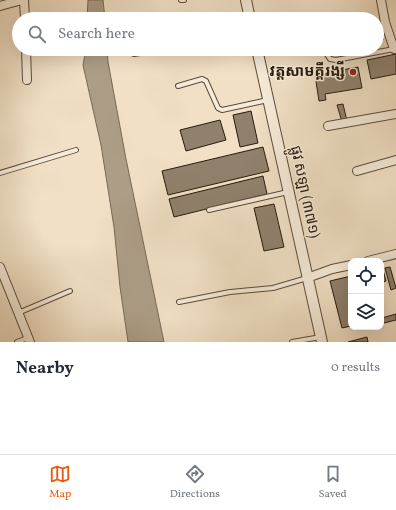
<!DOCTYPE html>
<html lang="en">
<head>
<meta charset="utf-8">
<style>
	:root { --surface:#fff; --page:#f6f6f7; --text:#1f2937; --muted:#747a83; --line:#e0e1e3; --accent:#ea580c }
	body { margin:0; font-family:Vollkorn,"Noto Sans Khmer",serif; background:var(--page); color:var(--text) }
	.controls { position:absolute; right:12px; bottom:12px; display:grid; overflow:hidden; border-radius:8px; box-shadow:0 4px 16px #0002 }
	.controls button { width:36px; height:36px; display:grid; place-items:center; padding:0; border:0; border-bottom:1px solid var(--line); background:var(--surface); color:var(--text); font:20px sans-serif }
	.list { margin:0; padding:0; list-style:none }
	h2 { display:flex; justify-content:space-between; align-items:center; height:52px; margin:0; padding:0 16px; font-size:17px }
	h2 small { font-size:13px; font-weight:400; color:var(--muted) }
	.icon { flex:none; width:22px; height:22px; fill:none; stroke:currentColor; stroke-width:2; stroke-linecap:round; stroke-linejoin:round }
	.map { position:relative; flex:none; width:396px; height:342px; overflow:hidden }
	.search { position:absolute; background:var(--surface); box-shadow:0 4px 16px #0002; left:12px; right:12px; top:12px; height:44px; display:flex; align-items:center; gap:10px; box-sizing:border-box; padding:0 14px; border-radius:22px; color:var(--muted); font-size:15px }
	.sheet { height:112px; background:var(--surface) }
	nav { display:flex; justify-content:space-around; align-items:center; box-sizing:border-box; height:56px; border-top:1px solid var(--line); background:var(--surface); font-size:11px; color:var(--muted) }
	nav a { display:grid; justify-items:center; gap:2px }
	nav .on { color:var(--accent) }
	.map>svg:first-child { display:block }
	.water { fill:#ac9d86; stroke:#776956 }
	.building { fill:#90816d; stroke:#271b0d }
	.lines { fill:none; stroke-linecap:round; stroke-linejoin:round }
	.service-casing { stroke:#5a4c3b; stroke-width:6 }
	.minor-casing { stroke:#5a4c3b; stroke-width:10 }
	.tertiary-casing { stroke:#5a4c3b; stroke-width:12 }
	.service { stroke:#f6ebd9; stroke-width:4 }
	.minor { stroke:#f6ebd9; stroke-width:8 }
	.tertiary { stroke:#f6ebd9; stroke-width:10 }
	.poi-dot { fill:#8f2418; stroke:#f6ebd9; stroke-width:1.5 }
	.labels { text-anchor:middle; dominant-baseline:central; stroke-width:3; stroke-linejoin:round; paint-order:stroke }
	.poi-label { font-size:15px; font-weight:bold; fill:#271b0d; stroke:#f6ebd9; text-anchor:end }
	.street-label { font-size:15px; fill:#271b0d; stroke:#f6ebd9 }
</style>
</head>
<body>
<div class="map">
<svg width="396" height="342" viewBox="0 0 396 342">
	<rect width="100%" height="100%" fill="#f1e0c5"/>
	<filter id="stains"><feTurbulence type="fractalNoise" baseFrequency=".005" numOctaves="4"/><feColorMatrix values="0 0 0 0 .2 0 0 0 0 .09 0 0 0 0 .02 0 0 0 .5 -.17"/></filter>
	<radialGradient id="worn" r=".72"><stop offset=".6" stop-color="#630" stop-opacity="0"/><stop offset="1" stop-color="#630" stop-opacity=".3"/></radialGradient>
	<g class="water">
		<polygon points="88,0 103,0 105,19 87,19"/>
		<polygon points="86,49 107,49 108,62 126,159 164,342 128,342 120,287 114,227 101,145 83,65"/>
	</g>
	<g class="building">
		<polygon points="377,22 379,22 383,40 377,41"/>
		<polygon points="396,54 396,74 371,79 367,60"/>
		<polygon points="358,67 362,88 325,94 326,100 319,101 315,75"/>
		<polygon points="343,104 347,121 342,122 337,105"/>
		<polygon points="251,111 258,143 240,147 233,115"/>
		<polygon points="220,120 226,140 186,151 180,130"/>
		<polygon points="263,147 269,171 168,195 162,171"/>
		<polygon points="263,176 267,194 174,217 169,199"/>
		<polygon points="274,204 284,247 264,251 254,208"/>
		<polygon points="390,267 396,288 391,290 385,268"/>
		<polygon points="381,270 383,270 386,281 381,283"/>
		<polygon points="351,276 351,326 342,328 330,281"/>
		<polygon points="396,314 396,320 384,323 382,318"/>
		<polygon points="367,337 368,342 348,342"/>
	</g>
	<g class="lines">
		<defs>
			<g id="service">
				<polyline points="181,0 184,0"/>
				<polyline points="326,53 330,59 336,60 394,49"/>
				<polyline points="134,54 165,49"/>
				<polyline points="178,86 202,79 206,81 218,108 222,110 268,100"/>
				<polyline points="0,173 76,150"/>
				<polyline points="209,210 288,192"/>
				<polyline points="179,302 230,292 273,288 307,278"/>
				<polyline points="18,313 70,291"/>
				<polyline points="17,342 28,338"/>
				<polyline points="292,342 321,337"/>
			</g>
			<g id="minor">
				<polyline points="24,0 25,19"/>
				<polyline points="381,0 385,22 394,49 396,49"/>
				<polyline points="0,6 22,0"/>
				<polyline points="26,49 27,80"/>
				<polyline points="328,126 396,114"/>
				<polyline points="357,171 396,160"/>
				<polyline points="368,261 396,254"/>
				<polyline points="0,267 30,342"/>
				<polyline points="307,278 332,269 351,265"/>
			</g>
			<g id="tertiary">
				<polyline points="246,0 250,19"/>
				<polyline points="257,49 322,342"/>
			</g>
		</defs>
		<use href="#service" class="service-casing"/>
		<use href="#minor" class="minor-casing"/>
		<use href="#tertiary" class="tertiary-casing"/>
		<use href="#service" class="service"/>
		<use href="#minor" class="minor"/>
		<use href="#tertiary" class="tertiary"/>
	</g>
	<circle class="poi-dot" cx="353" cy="72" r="4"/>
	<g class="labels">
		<g class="poi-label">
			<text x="345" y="72">វត្តសាមគ្គីរង្សី</text>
		</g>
		<g class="street-label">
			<text transform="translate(304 192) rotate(78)">ផ្លូវ សឡា (៣៧១)</text>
		</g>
	</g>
	<rect width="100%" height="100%" filter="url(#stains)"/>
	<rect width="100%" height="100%" fill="url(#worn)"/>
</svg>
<div class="controls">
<button><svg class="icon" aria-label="locate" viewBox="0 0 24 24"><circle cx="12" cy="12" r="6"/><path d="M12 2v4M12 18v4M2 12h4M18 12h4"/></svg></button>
<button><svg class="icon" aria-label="layers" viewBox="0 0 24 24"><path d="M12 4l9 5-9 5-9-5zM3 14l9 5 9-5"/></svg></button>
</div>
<div class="search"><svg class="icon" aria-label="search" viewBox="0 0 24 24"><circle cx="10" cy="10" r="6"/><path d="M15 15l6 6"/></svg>Search here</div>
</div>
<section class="sheet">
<h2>Nearby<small>0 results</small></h2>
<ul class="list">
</ul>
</section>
<nav>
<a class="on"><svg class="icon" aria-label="map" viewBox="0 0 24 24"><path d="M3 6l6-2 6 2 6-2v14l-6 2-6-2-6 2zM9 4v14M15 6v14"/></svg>Map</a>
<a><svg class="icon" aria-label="directions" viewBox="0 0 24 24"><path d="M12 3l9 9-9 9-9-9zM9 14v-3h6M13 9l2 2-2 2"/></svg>Directions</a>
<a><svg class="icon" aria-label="saved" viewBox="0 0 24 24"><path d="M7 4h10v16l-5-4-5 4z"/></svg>Saved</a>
</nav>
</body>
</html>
